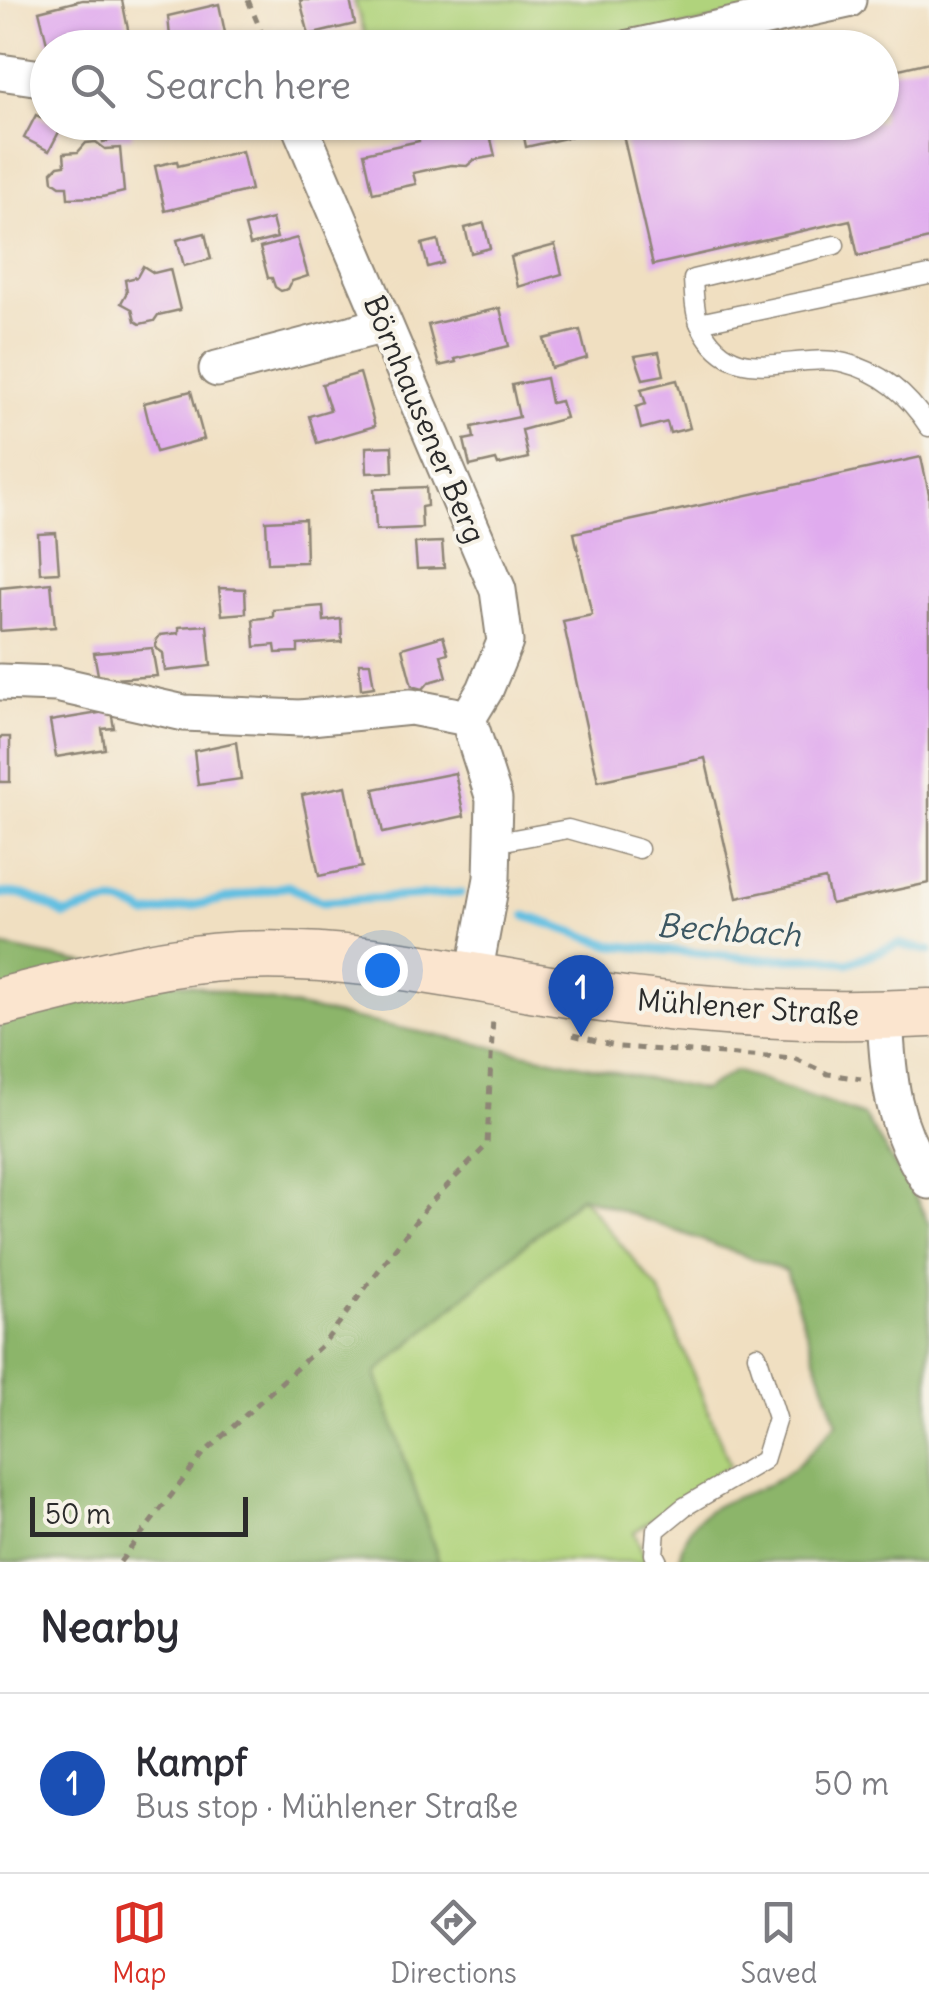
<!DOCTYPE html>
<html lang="en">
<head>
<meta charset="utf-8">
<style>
	:root { --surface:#fff; --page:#f7f7f7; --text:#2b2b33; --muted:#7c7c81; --line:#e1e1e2; --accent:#d93025 }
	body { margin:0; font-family:Delius,sans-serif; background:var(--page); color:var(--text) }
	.scale { position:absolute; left:30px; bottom:25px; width:218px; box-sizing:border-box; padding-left:10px; border:5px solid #2b2b2b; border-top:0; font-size:28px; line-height:35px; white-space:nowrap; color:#2b2b2b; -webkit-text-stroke:8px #f7f3e8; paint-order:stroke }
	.you { position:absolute; left:382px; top:970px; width:35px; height:35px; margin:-25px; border:8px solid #fff; border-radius:50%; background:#1a73e8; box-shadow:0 0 0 15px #1a73e833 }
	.badge { display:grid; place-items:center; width:65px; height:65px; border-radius:50%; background:var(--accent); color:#fff; font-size:32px; font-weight:700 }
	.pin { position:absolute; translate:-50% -82px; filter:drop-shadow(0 2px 5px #0008) }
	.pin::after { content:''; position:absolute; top:52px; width:35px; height:30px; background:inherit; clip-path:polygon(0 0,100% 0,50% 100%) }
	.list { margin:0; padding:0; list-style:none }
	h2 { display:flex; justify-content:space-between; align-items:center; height:130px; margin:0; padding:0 40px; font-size:42px }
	h2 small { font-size:32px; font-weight:400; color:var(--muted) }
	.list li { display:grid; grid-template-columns:65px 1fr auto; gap:30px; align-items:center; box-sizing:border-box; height:180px; padding:0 40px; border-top:2px solid var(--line) }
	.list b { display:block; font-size:38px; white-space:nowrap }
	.list p { margin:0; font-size:32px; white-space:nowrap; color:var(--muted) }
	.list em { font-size:32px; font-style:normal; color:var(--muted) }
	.icon { flex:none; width:55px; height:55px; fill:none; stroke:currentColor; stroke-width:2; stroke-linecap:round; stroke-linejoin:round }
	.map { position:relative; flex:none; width:929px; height:1562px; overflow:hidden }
	.search { position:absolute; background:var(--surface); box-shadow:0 2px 8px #0004; left:30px; right:30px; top:30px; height:110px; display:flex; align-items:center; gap:25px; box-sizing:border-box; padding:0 35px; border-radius:55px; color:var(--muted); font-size:38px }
	.sheet { height:310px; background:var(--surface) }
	nav { display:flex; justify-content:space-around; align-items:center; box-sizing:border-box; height:140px; border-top:2px solid var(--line); background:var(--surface); font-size:28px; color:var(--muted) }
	nav a { display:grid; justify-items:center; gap:5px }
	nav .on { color:var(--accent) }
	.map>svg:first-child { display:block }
	.green { fill:#b0d37b; stroke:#6e7f53; stroke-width:2.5 }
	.forest { fill:#8cb56b; stroke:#5c704b; stroke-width:2.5 }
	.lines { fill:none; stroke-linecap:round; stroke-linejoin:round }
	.stream { stroke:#63bfe1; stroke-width:9 }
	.building { fill:#e0abee }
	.service-casing { stroke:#8e8576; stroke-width:21 }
	.minor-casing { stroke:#8e8576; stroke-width:39 }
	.secondary-casing { stroke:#8e8576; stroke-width:51 }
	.path { stroke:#8e8576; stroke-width:5; stroke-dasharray:8 8; stroke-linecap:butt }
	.service { stroke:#fff; stroke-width:18 }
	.minor { stroke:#fff; stroke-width:35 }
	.secondary { stroke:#fbe5cf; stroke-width:48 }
	.labels { text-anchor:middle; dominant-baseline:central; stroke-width:8; stroke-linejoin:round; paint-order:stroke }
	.street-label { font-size:30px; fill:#2b2b2b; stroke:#f7f3e8 }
	.water-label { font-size:32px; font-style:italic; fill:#3c5762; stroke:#f7f3e8 }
</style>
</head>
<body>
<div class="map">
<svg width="929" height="1562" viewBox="0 0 929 1562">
	<rect width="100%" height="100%" fill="#f7f3e8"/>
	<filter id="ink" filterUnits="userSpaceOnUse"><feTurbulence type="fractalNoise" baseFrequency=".01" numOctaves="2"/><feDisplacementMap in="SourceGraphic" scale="20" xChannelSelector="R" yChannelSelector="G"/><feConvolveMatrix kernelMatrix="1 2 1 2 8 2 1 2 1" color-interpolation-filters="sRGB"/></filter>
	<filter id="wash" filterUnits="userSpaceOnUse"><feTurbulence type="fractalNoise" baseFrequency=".0048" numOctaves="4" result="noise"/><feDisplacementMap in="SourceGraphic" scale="40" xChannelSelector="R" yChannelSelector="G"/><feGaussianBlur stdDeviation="2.25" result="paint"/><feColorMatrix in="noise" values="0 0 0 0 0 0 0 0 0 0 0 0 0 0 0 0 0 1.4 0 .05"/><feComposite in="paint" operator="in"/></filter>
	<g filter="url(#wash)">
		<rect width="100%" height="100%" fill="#f0dfc1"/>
		<g class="green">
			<polygon points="354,0 807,0 587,48 579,47 575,36 520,47 369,47"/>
			<polygon points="581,1196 660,1292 730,1465 634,1532 647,1562 439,1562 376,1373"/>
		</g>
		<path class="forest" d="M0 946 703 1090 735 1071 864 1116 919 1203 929 1225V1562H679C687 1493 751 1504 793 1469 809 1455 823 1438 837 1423L786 1271 581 1196 376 1373 439 1562H0Z"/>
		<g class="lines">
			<g class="stream">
				<path d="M0 894C24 890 44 903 65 915 99 906 115 893 147 915L288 886 322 902 460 893"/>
				<polyline points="526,916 611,945 760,959 824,958 847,963 899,944 929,951"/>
			</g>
		</g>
		<g id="blocks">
			<g class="building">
				<polygon points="82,0 122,0 129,34 75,47 72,37 47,43 39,11"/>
				<polygon points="300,0 350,0 355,24 309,35"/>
				<polygon points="219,4 228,47 171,48 168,16"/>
				<polygon points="929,62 929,239 858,256 850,220 653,265 620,122 882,122 882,73"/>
				<polygon points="36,115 61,128 49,151 24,138"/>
				<polygon points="99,122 130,122 132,136 103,142"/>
				<polygon points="451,122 487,122 495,156 474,160 467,166 451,165 413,173 416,184 373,193 364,153 419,141 418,130"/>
				<polygon points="521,122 567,122 570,137 526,147"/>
				<polygon points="96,142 105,149 120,148 124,192 102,197 68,198 67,186 60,186 53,181 52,172 58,166 65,165 64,153 78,152 86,143"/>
				<polygon points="242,151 251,190 165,211 155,166 177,161 178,166"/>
				<polygon points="272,219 277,238 250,245 245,226"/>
				<polygon points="484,223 490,248 471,253 465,228"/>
				<polygon points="205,233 211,259 184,266 177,240"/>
				<polygon points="297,238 308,276 292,281 288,289 281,291 275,287 272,278 268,278 260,248"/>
				<polygon points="438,240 443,263 428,267 422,244"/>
				<polygon points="555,245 562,274 518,287 511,257"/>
				<polygon points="143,266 154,273 170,269 180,310 158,315 154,321 140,324 135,321 132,309 121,303 127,292 125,280 137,277"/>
				<polygon points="500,308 509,346 455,359 456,362 439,366 428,325"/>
				<polygon points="580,330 587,358 551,368 544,339"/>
				<polygon points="659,352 664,375 643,379 635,356"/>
				<polygon points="360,373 375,426 317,443 309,416 330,410 322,384"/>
				<polygon points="546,378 551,403 561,401 566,418 522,430 528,458 498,465 496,460 470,466 464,440 474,438 472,427 519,417 512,385"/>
				<polygon points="677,380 690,428 670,433 667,422 641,429 636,407 646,404 641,389"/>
				<polygon points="191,391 204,439 156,452 144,403"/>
				<polygon points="392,446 393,472 367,473 366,447"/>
				<polygon points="921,457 929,494 929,883 831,904 825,879 737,898 705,758 598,781 563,621 592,615 574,533"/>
				<polygon points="426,487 427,506 421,507 422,528 376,530 374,489"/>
				<polygon points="305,519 306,562 268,563 266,521"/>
				<polygon points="56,533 59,572 40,573 38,534"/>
				<polygon points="442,542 444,568 417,569 415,543"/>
				<polygon points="51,583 55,627 0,631 0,588"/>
				<polygon points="219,588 245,589 246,613 222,615"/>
				<polygon points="323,606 324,621 341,619 342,642 298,645 298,652 276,653 275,645 255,647 253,619 273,617 273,610"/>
				<polygon points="207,625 211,666 165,671 163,653 156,648 156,641 160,635 179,633 179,627"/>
				<polygon points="443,636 448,653 441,655 447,677 429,682 423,689 412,686 402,648"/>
				<polygon points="152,648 157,676 99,680 94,653"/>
				<polygon points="359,663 370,663 374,687 361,689"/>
				<polygon points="111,711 114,728 102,729 105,749 56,757 50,721"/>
				<rect x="0" y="737" width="10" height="45"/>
				<polygon points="236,742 241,779 198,785 194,751"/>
				<polygon points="455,773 464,816 383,833 374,789"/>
				<polygon points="346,786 362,867 319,876 302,795"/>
			</g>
		</g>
	</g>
	<g filter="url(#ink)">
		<use href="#blocks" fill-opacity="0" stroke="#8e8576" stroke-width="2.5"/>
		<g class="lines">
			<defs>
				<g id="service">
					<path d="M835 245 693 279C694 293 694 312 700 325 733 393 792 350 845 363 882 372 909 396 929 427"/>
					<polyline points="699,323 929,275"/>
					<polyline points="493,843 568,829 639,849"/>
					<polyline points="658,1562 654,1554 656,1530 684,1507 764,1460 777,1418 757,1355"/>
				</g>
				<g id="minor">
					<polyline points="629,48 848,0"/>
					<polyline points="0,72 48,79"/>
					<polyline points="298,122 498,590 505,642 485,690 468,718"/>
					<polyline points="217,369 384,325"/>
					<polyline points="0,682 56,684 184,713 300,718 411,707 468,718 494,799 492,878 474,975"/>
					<path d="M885 1015C888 1081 892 1125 929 1181"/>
				</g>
				<path id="secondary" d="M0 1002C78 983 156 960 237 956 350 950 464 977 574 994 690 1012 812 1019 929 1013"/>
			</defs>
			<use href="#service" class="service-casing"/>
			<use href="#minor" class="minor-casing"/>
			<use href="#secondary" class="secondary-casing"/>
			<g class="path">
				<polyline points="248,0 268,48"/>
				<polyline points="573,1035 619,1047 796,1059 828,1074 861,1079"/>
				<polyline points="120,1562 204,1453 324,1343 427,1206 487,1145 493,1016"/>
			</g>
			<use href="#service" class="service"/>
			<use href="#minor" class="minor"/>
			<use href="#secondary" class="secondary"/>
		</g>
	</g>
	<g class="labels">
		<g class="street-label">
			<text transform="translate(425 419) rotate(67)">Börnhausener Berg</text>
			<text transform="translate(748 1007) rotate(4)">Mühlener Straße</text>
		</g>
		<g class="water-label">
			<text transform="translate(729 930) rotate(4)">Bechbach</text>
		</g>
	</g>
</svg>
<div class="scale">50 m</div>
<div class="you"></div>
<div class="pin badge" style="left:581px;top:1037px;background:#1a4fb4">1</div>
<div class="search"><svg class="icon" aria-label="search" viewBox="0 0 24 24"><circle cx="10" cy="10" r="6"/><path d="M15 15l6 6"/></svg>Search here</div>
</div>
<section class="sheet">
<h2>Nearby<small></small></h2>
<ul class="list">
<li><span class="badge" style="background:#1a4fb4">1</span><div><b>Kampf</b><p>Bus stop · Mühlener Straße</p></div><em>50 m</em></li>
</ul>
</section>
<nav>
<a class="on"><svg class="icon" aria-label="map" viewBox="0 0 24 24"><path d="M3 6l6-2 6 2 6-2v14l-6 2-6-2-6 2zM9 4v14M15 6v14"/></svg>Map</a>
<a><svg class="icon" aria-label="directions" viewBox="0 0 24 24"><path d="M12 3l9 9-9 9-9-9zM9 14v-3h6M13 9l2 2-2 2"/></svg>Directions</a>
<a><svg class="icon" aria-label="saved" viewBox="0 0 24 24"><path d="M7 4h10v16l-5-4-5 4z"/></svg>Saved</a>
</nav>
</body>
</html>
